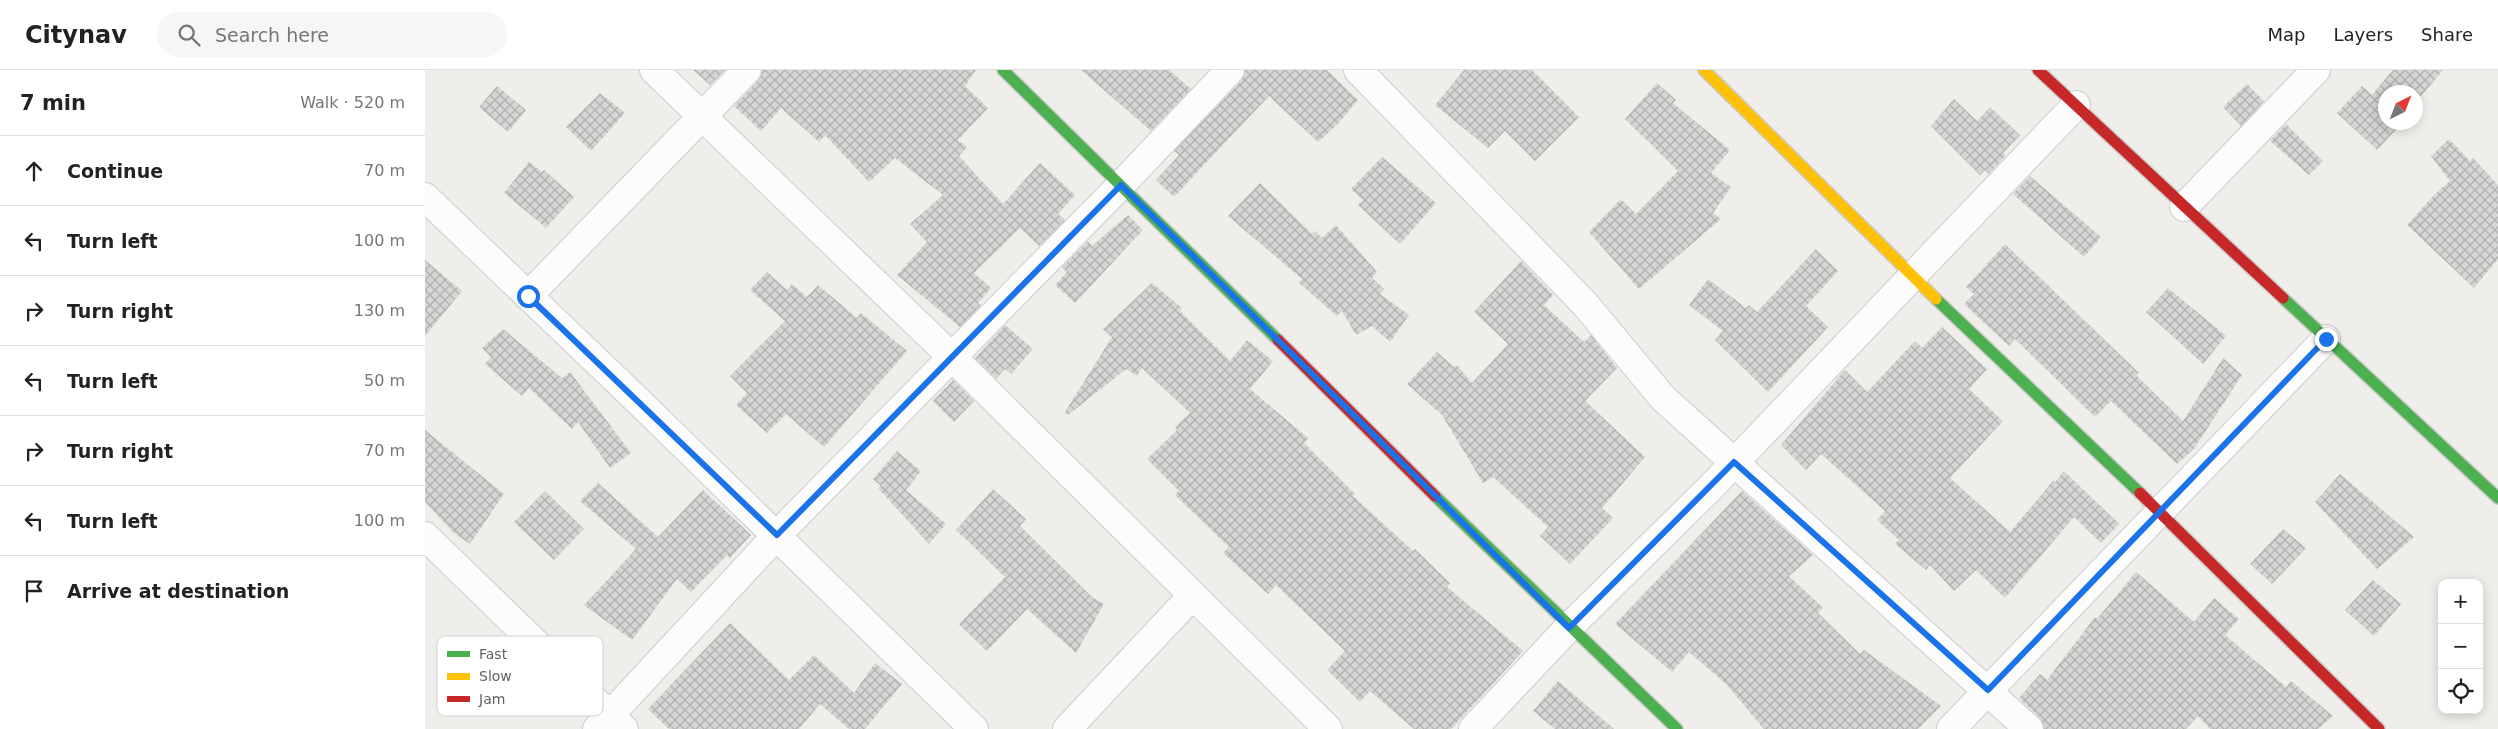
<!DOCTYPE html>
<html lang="en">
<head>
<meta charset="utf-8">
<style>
	:root { --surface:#fff; --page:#f6f6f6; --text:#222; --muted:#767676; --line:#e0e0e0 }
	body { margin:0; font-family:"DejaVu Sans",sans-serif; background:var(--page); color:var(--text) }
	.controls { position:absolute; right:15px; bottom:15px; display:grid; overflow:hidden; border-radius:10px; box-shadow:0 2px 12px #0003 }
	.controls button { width:45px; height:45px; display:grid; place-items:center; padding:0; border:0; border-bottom:1px solid var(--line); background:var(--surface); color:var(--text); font:25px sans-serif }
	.compass { position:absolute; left:1953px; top:15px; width:45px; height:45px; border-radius:50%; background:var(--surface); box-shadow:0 2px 12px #0003; rotate:42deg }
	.stop { position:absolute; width:15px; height:15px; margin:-11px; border:4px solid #1a73e8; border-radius:50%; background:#fff }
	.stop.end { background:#1a73e8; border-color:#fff; box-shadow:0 1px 5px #0008 }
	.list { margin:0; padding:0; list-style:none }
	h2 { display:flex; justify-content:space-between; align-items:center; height:65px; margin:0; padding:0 20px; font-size:21px }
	h2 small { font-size:16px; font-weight:400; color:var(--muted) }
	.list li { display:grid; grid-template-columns:32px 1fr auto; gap:15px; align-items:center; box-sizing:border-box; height:70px; padding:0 20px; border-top:1px solid var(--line) }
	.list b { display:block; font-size:19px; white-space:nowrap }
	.list em { font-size:16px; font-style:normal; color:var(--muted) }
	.icon { flex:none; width:28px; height:28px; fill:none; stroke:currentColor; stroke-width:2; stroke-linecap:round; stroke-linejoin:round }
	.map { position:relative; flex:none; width:2073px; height:659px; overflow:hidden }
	header { display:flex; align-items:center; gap:30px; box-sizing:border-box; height:70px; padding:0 25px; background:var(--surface); border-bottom:1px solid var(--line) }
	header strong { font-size:24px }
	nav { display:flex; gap:28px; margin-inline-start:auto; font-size:18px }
	.search { width:350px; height:45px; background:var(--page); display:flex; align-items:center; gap:12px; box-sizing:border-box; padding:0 18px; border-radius:28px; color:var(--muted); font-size:19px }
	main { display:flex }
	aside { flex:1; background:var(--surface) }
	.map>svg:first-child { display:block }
	.building { fill:url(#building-cross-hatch) }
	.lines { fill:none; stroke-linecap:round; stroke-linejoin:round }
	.street-casing { stroke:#cbcccc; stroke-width:30 }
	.fast-casing { stroke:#cacacb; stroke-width:14 }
	.slow-casing { stroke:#cacacb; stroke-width:14 }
	.jam-casing { stroke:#cacacb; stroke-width:14 }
	.street { stroke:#fdfcfc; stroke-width:28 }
	.fast { stroke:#4caf50; stroke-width:11 }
	.slow { stroke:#ffc107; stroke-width:11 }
	.jam { stroke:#c62828; stroke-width:11 }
	.route { stroke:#1a73e8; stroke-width:6 }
	.key { fill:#fff; stroke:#cfd0d2; stroke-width:1 }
	.key-label { font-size:14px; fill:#5f6368 }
</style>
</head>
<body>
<header>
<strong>Citynav</strong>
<div class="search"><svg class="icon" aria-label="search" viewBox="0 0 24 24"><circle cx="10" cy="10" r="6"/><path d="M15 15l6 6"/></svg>Search here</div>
<nav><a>Map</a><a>Layers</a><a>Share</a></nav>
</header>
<main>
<aside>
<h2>7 min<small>Walk · 520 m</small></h2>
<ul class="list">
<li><svg class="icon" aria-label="ahead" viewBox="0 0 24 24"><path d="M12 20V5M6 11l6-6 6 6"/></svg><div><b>Continue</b></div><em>70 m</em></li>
<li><svg class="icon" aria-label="left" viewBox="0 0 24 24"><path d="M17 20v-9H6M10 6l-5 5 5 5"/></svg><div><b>Turn left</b></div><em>100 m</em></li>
<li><svg class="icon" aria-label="right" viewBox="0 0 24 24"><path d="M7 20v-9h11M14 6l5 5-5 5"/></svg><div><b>Turn right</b></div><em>130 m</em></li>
<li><svg class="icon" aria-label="left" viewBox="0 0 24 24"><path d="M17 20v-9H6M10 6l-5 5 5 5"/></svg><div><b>Turn left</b></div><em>50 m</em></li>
<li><svg class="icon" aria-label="right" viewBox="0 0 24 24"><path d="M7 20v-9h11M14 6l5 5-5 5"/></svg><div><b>Turn right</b></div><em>70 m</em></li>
<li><svg class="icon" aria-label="left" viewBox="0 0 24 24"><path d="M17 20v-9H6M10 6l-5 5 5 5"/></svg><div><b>Turn left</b></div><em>100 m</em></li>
<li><svg class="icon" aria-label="arrive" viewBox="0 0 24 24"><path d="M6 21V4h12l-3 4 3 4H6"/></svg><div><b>Arrive at destination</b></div></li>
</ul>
</aside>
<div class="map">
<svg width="2073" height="659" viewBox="0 0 2073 659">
	<defs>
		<pattern id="building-cross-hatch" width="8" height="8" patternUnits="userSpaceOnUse" patternTransform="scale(1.25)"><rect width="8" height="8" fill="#d6d5d3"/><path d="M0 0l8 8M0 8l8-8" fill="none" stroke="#b1b0af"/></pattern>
	</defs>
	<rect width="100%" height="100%" fill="#efeeea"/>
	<g class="building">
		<polygon points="268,0 300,0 285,15"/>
		<polygon points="337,0 551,0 540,16 563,38 533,70 542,77 534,86 578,134 615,93 650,125 633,144 640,150 614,176 595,158 549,203 566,218 553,233 556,235 535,257 472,205 502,172 485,154 518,125 470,88 444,112 400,65 394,72 356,38 336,61 309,36 333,11"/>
		<polygon points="656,0 744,0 766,19 726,61"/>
		<polygon points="820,0 902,0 933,30 912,55 893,72 844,26 749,127 731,110 754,85 749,81 816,11"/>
		<polygon points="1039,0 1107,0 1154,47 1110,91 1080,61 1063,78 1010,35"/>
		<polygon points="1968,0 2018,0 1992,31 1995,35 1990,40 1990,22 1960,22 1960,52 1978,52 1952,80 1912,43 1937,16 1947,25"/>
		<polygon points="1232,13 1251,30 1248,33 1305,80 1286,103 1306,117 1288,143 1296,149 1214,219 1164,162 1196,129 1211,144 1213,142 1253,101 1200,49"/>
		<polygon points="1822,14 1839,31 1816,56 1798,37"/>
		<polygon points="72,16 101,40 83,62 54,37"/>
		<polygon points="175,23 200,43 166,81 141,57"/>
		<polygon points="1529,29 1552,51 1565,37 1595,65 1578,83 1581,85 1564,104 1560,100 1555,105 1506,56"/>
		<polygon points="1861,54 1898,91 1884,105 1845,71"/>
		<polygon points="2024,69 2045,91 2048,88 2073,115 2073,189 2049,218 1982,155 2009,125 2025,111 2006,86"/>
		<polygon points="957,87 1011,133 975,174 933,135 938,130 926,119"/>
		<polygon points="104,92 117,102 119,100 149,127 121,158 79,123"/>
		<polygon points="1605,106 1676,167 1659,187 1588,124"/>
		<polygon points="835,113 887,164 890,161 897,168 911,155 952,202 947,208 959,219 955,224 984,245 965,272 947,256 931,265 917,241 912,246 874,213 877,209 803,146"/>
		<polygon points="703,145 718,160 650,233 630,215 642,202 637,197 663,171 667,176"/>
		<polygon points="1580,174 1714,303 1711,305 1758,351 1798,288 1817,305 1769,379 1752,394 1686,331 1670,347 1590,269 1584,276 1539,234 1549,224 1541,217"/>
		<polygon points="1391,179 1413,201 1381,236 1403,257 1343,322 1290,270 1298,261 1264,235 1283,209 1321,238 1324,235 1332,242"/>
		<polygon points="0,190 37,221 0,266"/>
		<polygon points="1096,191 1128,225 1119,235 1159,272 1166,265 1192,298 1160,331 1220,387 1177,438 1188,448 1145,494 1115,466 1123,457 1068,407 1058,413 1017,345 982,314 1012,282 1029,297 1032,295 1047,313 1083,274 1049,242"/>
		<polygon points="342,202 362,220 367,214 382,227 393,215 432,248 436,243 482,281 399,377 361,344 342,363 311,335 322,323 305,306 360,251 325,220"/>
		<polygon points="727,213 757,238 755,241 805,291 822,270 848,291 825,319 883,368 879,373 930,424 928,426 988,481 990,479 1025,513 1022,517 1098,581 1026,659 989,659 945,621 935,632 902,600 920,581 851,515 843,524 798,483 804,477 750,425 754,421 722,389 752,360 750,357 765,343 717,298 712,306 701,299 643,345 640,342 687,267 678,259"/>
		<polygon points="1743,218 1801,266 1778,294 1721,242"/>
		<polygon points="580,255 608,279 586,304 580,299 571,309 550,288"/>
		<polygon points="1517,257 1562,299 1544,319 1578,351 1525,408 1585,462 1628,411 1630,412 1639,401 1694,454 1676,473 1649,447 1580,528 1551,500 1529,521 1505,495 1501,500 1470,474 1474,470 1452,450 1460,441 1396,384 1381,400 1356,375 1420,300 1442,322 1490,271 1497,278"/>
		<polygon points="78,259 137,308 145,302 206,383 185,398 153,352 147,359 104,318 97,326 60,294 66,287 57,278"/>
		<polygon points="528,310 549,331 529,352 508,331"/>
		<polygon points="0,360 79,424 45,474 29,463 0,432"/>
		<polygon points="472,381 496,401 481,420 521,454 504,474 453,418 456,416 448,409"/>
		<polygon points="1915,404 1989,467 1952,499 1890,432"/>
		<polygon points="173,413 233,467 278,420 326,465 305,488 302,485 266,522 252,509 207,570 159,535 211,479 155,431"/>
		<polygon points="568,419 601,449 595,456 668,528 679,534 651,583 602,539 562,581 534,554 580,507 531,460"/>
		<polygon points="120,421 159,459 129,490 89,452"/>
		<polygon points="1317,421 1388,485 1364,506 1398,538 1393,543 1435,584 1439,580 1516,636 1493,659 1339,659 1301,614 1264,582 1247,602 1190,554"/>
		<polygon points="1858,459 1881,478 1847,514 1825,494"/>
		<polygon points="1711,502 1769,552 1789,528 1814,549 1800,565 1861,617 1866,611 1908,646 1893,659 1785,659 1773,646 1761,659 1619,659 1615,648 1594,628 1615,604 1622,610 1670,547 1672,549"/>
		<polygon points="1948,510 1976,534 1949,566 1920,540"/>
		<polygon points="305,553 364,610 389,585 429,623 450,593 477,614 440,659 424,659 395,634 374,659 244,659 223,639"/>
		<polygon points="1133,611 1189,659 1130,659 1108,641"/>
	</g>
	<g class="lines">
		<defs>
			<g id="street">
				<polyline points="229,0 527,287 903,659"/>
				<polyline points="933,0 1159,233 1238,328 1604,659"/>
				<polyline points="0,127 207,325 549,659"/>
				<polyline points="1759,137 1891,0"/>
				<polyline points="103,226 322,0"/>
				<polyline points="0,466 199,659"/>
				<polyline points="172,659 352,465 696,115 805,0"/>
				<polyline points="642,659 767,526"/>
				<polyline points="1048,659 1144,557 1287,416 1651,35"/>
				<polyline points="1526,659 1901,269"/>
			</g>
			<g id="fast">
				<polyline points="578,0 853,270"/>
				<polyline points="1858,228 2073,428"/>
				<polyline points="1511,229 1715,423"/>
				<polyline points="1010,426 1252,659"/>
			</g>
			<polyline id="slow" points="1279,0 1511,229"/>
			<g id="jam">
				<polyline points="1613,0 1858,228"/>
				<polyline points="853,270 1010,426"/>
				<polyline points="1715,423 1954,659"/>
			</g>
		</defs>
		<use href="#street" class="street-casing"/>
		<use href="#fast" class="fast-casing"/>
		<use href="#slow" class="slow-casing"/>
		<use href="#jam" class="jam-casing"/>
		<use href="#street" class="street"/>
		<use href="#fast" class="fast"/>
		<use href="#slow" class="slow"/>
		<use href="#jam" class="jam"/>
	</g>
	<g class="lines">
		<polyline class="route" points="103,226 352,465 696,115 1144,558 1309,392 1563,620 1901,269"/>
	</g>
	<rect x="12" y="566" width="166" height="80" rx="8" class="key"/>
	<rect x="22" y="581" width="23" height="6" fill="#4caf50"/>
	<rect x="22" y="603" width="23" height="7" fill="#ffc107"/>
	<rect x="22" y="626" width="23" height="6" fill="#c62828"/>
	<g class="key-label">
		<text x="54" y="589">Fast</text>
		<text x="54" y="611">Slow</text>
		<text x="54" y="634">Jam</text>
	</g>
</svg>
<div class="controls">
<button>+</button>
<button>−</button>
<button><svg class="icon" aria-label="locate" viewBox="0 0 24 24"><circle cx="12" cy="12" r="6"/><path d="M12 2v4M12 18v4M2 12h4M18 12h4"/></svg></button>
</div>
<svg class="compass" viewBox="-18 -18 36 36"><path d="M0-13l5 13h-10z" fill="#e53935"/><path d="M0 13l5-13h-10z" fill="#767676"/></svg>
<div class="stop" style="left:103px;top:226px"></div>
<div class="stop end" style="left:1901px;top:269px"></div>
</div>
</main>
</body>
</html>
